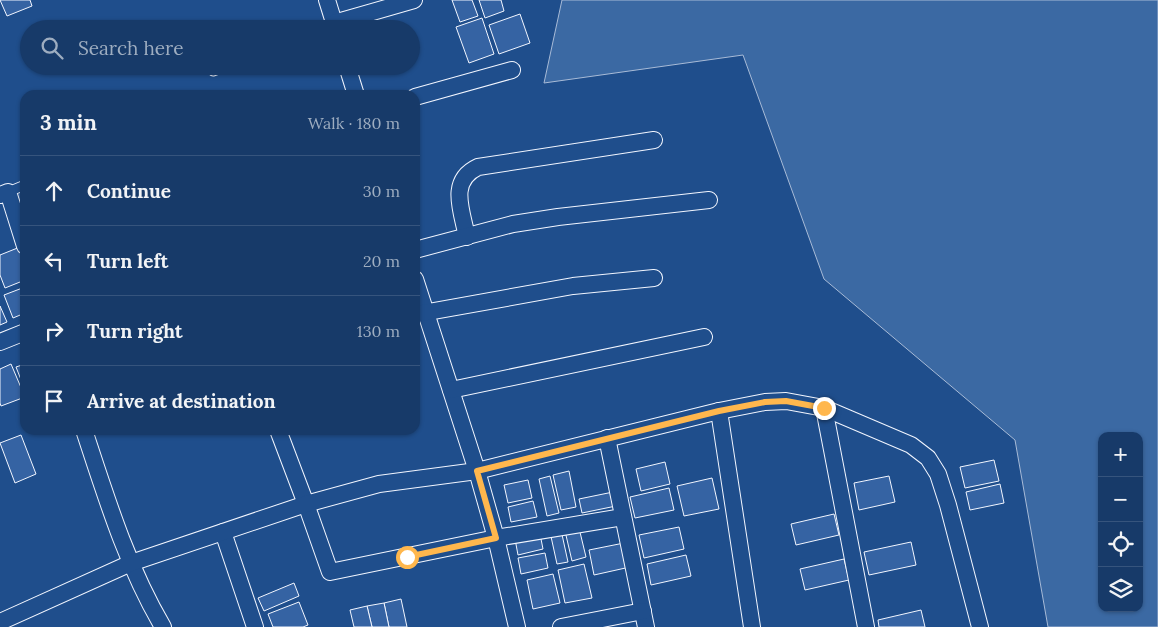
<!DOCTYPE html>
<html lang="en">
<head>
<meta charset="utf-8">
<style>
	:root { --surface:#173a69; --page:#244571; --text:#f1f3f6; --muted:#9eadc0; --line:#36547d }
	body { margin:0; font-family:Lora,serif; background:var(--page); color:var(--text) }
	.controls { position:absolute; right:15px; bottom:15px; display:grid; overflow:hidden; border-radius:10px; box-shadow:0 1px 4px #0004 }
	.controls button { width:45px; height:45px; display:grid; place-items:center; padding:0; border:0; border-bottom:1px solid var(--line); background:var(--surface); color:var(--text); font:25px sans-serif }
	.stop { position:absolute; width:15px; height:15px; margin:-11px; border:4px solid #ffb74d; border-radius:50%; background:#fff }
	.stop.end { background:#ffb74d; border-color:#fff; box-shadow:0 1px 5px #0008 }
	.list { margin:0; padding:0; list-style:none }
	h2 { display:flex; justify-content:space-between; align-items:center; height:65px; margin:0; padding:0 20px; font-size:21px }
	h2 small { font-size:16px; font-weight:400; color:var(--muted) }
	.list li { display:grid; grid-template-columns:32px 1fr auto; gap:15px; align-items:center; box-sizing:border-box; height:70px; padding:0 20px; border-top:1px solid var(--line) }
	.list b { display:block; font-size:19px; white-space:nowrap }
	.list em { font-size:16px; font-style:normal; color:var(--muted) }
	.icon { flex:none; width:28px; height:28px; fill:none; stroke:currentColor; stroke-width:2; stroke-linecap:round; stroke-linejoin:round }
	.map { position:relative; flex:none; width:1158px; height:627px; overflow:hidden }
	.search { position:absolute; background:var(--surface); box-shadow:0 1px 4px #0004; left:20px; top:20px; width:400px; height:55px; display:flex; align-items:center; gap:12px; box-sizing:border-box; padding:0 18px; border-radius:28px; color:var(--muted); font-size:19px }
	.panel { position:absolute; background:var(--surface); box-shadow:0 1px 4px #0004; left:20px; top:90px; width:400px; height:345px; border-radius:15px }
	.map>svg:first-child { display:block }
	.water { fill:#3b69a3; stroke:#a8bbd7; fill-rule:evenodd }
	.building { fill:#3563a3; stroke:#f2f6ff }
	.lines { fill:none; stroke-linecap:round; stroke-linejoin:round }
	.lane-casing { stroke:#f2f6ff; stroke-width:11 }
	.street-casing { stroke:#f2f6ff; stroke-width:18 }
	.lane { stroke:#1f4e8c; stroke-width:9 }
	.street { stroke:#1f4e8c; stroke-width:16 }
	.route { stroke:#ffb74d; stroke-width:6 }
</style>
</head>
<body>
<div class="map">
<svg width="1158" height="627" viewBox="0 0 1158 627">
	<rect width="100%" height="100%" fill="#1f4e8c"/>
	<path class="water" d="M562 0H1158V627H1048L1015 440 824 279 743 55 544 83ZM1102 436H1139V608H1102Z"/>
	<g class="building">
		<polygon points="0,0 30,0 32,6 7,16"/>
		<polygon points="452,0 472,0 478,16 460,22"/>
		<polygon points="479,0 501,0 504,11 485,18"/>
		<polygon points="520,14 530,43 499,54 489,25"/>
		<polygon points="482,18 494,54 469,63 456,27"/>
		<polygon points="25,190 25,216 16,193"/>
		<polygon points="20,247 25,261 25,280 5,288 0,275 0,255"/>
		<polygon points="25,287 25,313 13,318 4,295"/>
		<polygon points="0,306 7,322 0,325"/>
		<polygon points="11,364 25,397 1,406 0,403 0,369"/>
		<polygon points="25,364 25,390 16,367"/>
		<polygon points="21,435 36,474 15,483 0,443"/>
		<polygon points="994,460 999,481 965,488 960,467"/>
		<polygon points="665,462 670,484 641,491 636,469"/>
		<polygon points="569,471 576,507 561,510 553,475"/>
		<polygon points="550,476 559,513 547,516 539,479"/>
		<polygon points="889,476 895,502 859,510 854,483"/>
		<polygon points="712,478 719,509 684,516 677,486"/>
		<polygon points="528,480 532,498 508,503 504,485"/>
		<polygon points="1000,484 1004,503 970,510 966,492"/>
		<polygon points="669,488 674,510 635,518 630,497"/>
		<polygon points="613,492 616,506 582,513 579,499"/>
		<polygon points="533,501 537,517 511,522 508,507"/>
		<polygon points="834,514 839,535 796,545 791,524"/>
		<polygon points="679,527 684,549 644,558 639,535"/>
		<polygon points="579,528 586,557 572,561 565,531"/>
		<polygon points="561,530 568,562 557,564 550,532"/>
		<polygon points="540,534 543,549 518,555 515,539"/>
		<polygon points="911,542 916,565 869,575 864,552"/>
		<polygon points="624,543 630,567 594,575 589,550"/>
		<polygon points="545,553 548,568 521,574 518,558"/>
		<polygon points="686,555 691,576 651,585 647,564"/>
		<polygon points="844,559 849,580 805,590 800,569"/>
		<polygon points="584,564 592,598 565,603 558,570"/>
		<polygon points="553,574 560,603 533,609 527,580"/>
		<polygon points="294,583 299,596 264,611 258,598"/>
		<polygon points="401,599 407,627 389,627 384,603"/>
		<polygon points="299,602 308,625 303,627 273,627 268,614"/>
		<polygon points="384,603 389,627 372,627 367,606"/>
		<polygon points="367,606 372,627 354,627 350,610"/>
		<polygon points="921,610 925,627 879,627 878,620"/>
	</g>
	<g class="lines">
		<defs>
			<g id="lane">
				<polyline points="320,29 334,23"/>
				<polyline points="213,71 226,66"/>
				<polyline points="8,192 25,185"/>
			</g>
			<g id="street">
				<polyline points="327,0 336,29"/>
				<polyline points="334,23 414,0"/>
				<polyline points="347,66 356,95"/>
				<polyline points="415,97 512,70"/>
				<polyline points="0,195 8,192 25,246"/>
				<path d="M467 237C462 211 448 181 478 167L654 140"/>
				<polyline points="415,250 513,224 558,217 709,200"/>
				<polyline points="415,279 477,471 496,538 517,627"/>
				<polyline points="417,314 573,286 654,278"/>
				<polyline points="0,342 25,332"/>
				<polyline points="451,390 704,337"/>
				<polyline points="824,408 866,627"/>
				<polyline points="719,411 752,627"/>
				<path d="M84 430C106 497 127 566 163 627"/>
				<polyline points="278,430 306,504 330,572 496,538 623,517"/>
				<polyline points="607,438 646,627"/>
				<polyline points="223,532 255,627"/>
				<polyline points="0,622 131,563 306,504 379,484 477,471 719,411 765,402 786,401 824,408 911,445 928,458 938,474 948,505 980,627"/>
				<polyline points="561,627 643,611"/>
			</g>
		</defs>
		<use href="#lane" class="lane-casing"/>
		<use href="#street" class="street-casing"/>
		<use href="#lane" class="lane"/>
		<use href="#street" class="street"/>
	</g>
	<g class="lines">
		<polyline class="route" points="407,557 496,538 477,471 719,411 765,402 786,401 824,408"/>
	</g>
</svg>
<div class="controls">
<button>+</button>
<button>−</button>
<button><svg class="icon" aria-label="locate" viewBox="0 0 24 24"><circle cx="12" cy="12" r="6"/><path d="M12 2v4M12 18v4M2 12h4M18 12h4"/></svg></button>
<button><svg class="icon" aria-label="layers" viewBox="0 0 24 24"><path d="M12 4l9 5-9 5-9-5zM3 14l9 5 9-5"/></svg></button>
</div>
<div class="stop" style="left:407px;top:557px"></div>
<div class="stop end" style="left:824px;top:408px"></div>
<div class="search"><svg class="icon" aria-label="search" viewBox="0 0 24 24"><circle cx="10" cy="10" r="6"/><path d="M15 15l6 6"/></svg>Search here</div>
<section class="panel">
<h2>3 min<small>Walk · 180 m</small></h2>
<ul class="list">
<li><svg class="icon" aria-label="ahead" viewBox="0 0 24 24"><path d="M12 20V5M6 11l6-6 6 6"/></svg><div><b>Continue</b></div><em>30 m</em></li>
<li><svg class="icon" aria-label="left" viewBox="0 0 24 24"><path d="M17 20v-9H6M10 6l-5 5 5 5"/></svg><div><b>Turn left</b></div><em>20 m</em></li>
<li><svg class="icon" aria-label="right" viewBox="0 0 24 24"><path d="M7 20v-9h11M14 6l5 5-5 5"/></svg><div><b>Turn right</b></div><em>130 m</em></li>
<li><svg class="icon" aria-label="arrive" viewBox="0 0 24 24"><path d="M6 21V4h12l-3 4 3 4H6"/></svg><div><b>Arrive at destination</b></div></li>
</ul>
</section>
</div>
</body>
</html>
